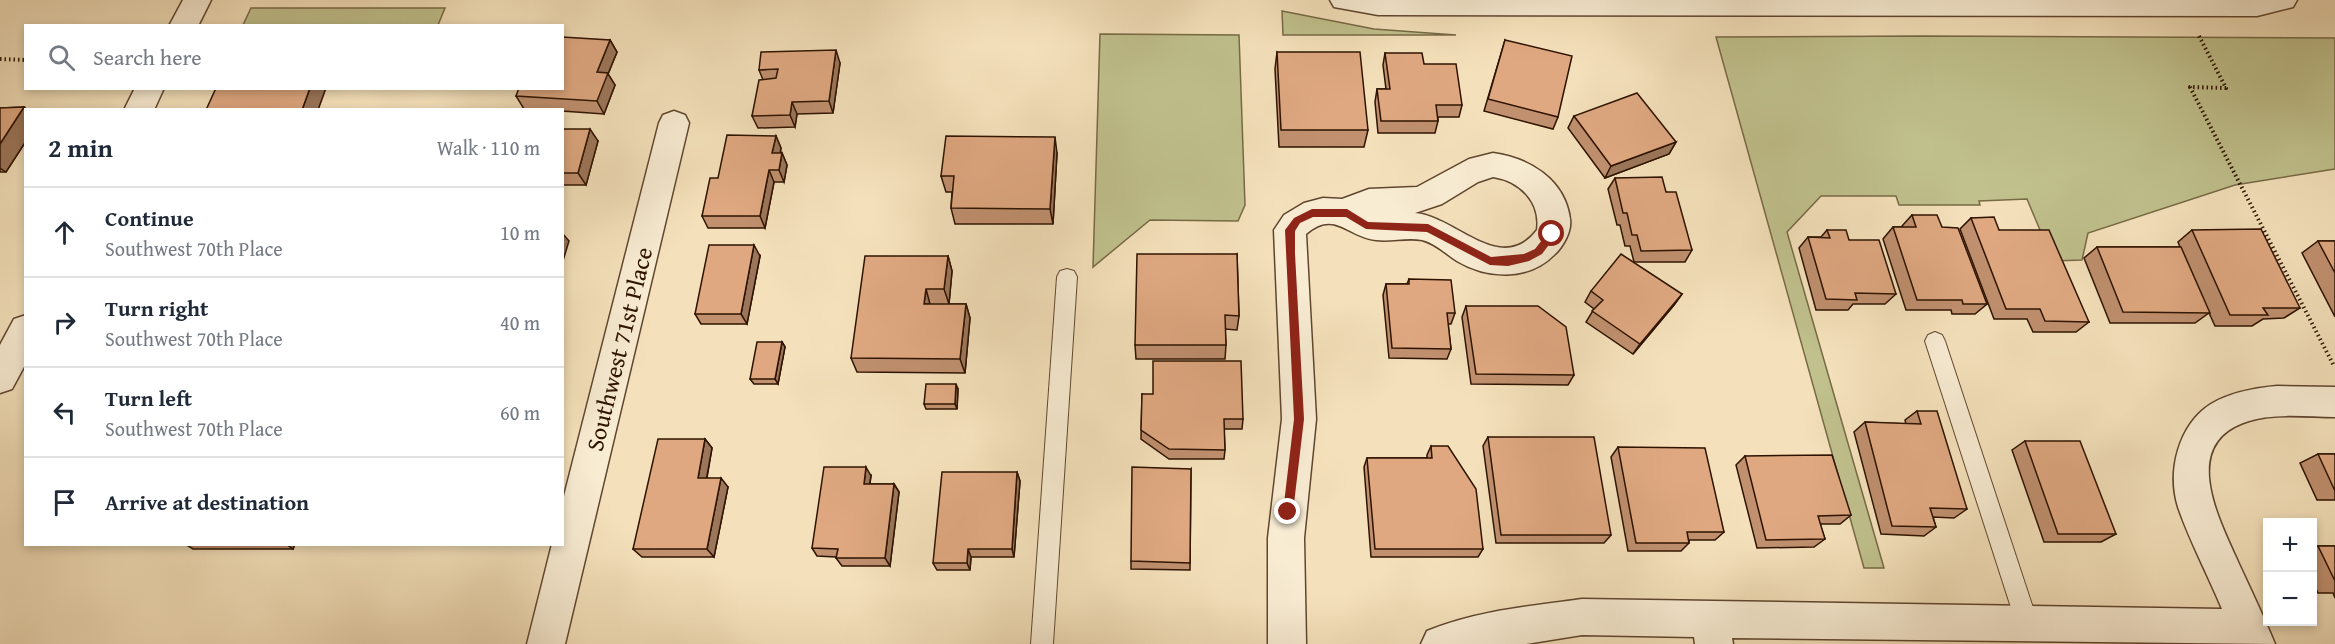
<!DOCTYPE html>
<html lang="en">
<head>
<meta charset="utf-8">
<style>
	:root { --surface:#fff; --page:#f2f2f3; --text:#1f2937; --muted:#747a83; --line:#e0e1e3 }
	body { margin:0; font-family:"Gentium Book Plus",serif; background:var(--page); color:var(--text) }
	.controls { position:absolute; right:18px; bottom:18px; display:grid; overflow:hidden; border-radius:0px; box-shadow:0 3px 9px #0003 }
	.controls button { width:54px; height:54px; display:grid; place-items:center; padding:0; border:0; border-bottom:2px solid var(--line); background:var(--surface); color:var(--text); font:30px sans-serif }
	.stop { position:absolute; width:18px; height:18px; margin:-14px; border:4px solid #8f2418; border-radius:50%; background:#fff }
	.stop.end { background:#8f2418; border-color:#fff; box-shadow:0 2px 6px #0008 }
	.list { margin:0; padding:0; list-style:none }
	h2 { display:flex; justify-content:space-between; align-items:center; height:78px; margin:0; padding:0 24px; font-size:26px }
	h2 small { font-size:20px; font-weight:400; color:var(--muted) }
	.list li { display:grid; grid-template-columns:39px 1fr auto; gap:18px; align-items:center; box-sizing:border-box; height:90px; padding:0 24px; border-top:2px solid var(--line) }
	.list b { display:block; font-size:22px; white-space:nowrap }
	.list p { margin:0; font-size:20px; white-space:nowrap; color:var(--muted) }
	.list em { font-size:20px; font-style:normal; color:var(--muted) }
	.icon { flex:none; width:33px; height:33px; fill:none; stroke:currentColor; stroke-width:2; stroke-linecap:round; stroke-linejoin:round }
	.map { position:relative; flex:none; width:2335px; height:644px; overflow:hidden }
	.search { position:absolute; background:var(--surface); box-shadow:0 3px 9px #0003; left:24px; top:24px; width:540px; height:66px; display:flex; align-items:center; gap:15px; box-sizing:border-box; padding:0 21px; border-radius:0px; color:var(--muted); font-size:22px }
	.panel { position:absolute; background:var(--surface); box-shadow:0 3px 9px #0003; left:24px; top:108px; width:540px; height:438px; border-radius:0px }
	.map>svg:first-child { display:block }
	.green { fill:#c0c18d; stroke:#776a46; stroke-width:1.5 }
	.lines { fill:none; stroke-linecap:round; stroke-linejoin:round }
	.lane-casing { stroke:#60462f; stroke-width:2 }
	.street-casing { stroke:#60462f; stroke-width:3 }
	.path { stroke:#2e1300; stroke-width:4; stroke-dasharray:1.5 3; stroke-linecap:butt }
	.lane { fill:#f8ecd3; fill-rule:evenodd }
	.street { fill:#f8ecd3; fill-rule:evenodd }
	.wall { fill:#c0906f; stroke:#2e1300; stroke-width:1.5 }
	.shaded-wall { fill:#9c765a; stroke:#2e1300; stroke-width:1.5 }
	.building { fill:#dfa881; stroke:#2e1300; stroke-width:1.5 }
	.route { fill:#8f2418 }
	.labels { text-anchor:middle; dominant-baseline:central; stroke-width:5; stroke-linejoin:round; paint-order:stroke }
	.street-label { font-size:24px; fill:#2e1300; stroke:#f8ecd3 }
</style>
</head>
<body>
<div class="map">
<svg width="2335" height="644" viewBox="0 0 2335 644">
	<rect width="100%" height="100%" fill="#f4e1bb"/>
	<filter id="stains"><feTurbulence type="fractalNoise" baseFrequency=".00333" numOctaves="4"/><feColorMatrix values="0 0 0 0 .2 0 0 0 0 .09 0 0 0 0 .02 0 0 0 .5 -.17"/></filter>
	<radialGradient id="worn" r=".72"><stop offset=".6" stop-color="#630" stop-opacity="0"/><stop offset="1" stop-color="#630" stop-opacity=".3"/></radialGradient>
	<g class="green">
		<polygon points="251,8 445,8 438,25 243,25"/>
		<polygon points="1282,11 1374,29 1456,35 1283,35"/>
		<polygon points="1100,34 1239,35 1245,205 1238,221 1150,220 1093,267"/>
		<polygon points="1922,36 2335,38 2335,169 2235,185 2088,233 2082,260 2053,261 2027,199 1979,201 1980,205 1899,205 1896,196 1821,196 1787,232 1884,568 1864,568 1716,37"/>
	</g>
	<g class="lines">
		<defs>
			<g id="lane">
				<polygon points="1067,269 1074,271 1077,277 1053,644 1031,644 1057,277 1060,271"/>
				<polygon points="1935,332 1942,335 1945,341 2038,623 2035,631 2027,634 2019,631 2016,623 1925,341 1928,335"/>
			</g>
			<g id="street">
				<polygon points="183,0 211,0 198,26 169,26"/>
				<polygon points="1330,0 2297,0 2293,7 2257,16 1378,15 1334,7"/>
				<polygon points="135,88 164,88 154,110 124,110"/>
				<polygon points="674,111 685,115 689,123 565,644 527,644 552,544 562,544 562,504 659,123 663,115"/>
				<path d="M1493 153C1529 158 1565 179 1570 219 1572 231 1563 247 1554 255 1528 281 1487 279 1457 261 1446 254 1435 243 1422 240 1407 237 1391 242 1376 240 1347 237 1335 209 1306 234L1316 419 1304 538 1306 644H1268V538L1282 419 1274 230 1284 215 1304 203 1323 198 1342 199 1369 189 1417 187 1469 159ZM1493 177C1520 181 1541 202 1537 230 1501 277 1457 217 1415 213L1442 204 1478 182Z"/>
				<polygon points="26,315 26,363 12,389 0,393 0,345 14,319"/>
				<path d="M2277 386 2335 387V417C2306 417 2271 412 2243 423 2179 447 2221 523 2239 564 2251 590 2264 617 2275 644L1732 638 1733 644H1695L1694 637 1582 635 1526 644H1421L1427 631C1475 611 1531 606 1582 599L2222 609C2208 575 2190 542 2178 507 2167 472 2178 425 2211 404 2231 392 2255 388 2277 386Z"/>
			</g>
		</defs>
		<use href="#lane" class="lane-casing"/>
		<use href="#street" class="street-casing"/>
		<g class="path">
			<polyline points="2199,36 2226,88 2190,87 2334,366"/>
			<polyline points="0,59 26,60"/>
		</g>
		<use href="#lane" class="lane"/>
		<use href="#street" class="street"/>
	</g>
	<g class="wall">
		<polygon points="610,40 617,52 608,74 615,85 604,114 562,111 562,110 524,109 516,96"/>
		<polygon points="1505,40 1558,117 1553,129 1484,111"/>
		<polygon points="1277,52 1368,130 1364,147 1279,147 1275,69"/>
		<polygon points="1385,53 1424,64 1462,105 1459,117 1438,117 1438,121 1435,133 1378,133 1375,102 1377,89 1386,89 1383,65"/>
		<polygon points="840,63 833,113 797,114 795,127 758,128 752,116 763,80 759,70"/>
		<polygon points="24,107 27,110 26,110 26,141 6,172 0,172 0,108"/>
		<polygon points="1574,116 1676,142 1669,154 1605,178 1568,128"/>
		<polygon points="562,129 598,141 586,185 562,185"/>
		<polygon points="776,136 781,148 780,153 782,153 787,165 784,182 774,182 765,228 708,228 702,216 718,178"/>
		<polygon points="1057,153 1053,224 955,224 951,208 952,192 946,192 941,176"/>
		<polygon points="1615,178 1666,192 1692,250 1685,262 1634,262 1630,246 1625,246 1620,225 1617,225 1608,189"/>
		<polygon points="1912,215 1942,227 1987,304 1975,314 1952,314 1951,310 1906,310 1883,239 1893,227 1902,227 1902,226"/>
		<polygon points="1971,218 1999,230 2089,322 2076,332 2033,332 2027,319 1994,319 1960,229"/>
		<polygon points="1827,230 1849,240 1896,294 1885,304 1853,304 1848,310 1816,310 1799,248 1808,237 1821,237"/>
		<polygon points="2192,230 2300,308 2284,318 2263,319 2252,326 2215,326 2209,313 2195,323 2110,323 2084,258 2097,247 2180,247 2178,242"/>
		<polygon points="2318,241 2335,241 2335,317 2302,253"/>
		<polygon points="1237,254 1239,316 1237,330 1225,329 1226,345 1225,359 1136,359 1135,345"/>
		<polygon points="760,256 747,324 701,324 695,314"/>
		<polygon points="948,256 952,271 949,304 966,304 970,318 965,373 857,372 851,358"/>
		<polygon points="1409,279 1455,313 1451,324 1448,324 1451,349 1447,359 1389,358 1383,295 1386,284 1407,284"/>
		<polygon points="1591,291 1682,294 1674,305 1633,354 1586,322 1594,309 1585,302"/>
		<polygon points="1466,306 1574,375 1568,385 1471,384 1462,317"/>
		<polygon points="782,342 785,347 778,384 754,384 750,379"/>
		<polygon points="958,389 957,409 926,409 924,404"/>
		<polygon points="1142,394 1243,419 1242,429 1224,429 1225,450 1224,459 1169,459 1141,439"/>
		<polygon points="1917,411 1967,509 1954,518 1933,517 1936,527 1924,536 1881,534 1854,432 1865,422 1906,424 1905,420"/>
		<polygon points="1488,437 1611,535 1604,543 1496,543 1483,446"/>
		<polygon points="705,439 712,448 707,478 728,487 714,557 642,557 633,549"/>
		<polygon points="2025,441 2116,534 2101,542 2044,542 2012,450"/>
		<polygon points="1431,446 1483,549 1478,557 1371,557 1364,467 1367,458 1427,458 1427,455"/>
		<polygon points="1618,447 1724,532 1715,540 1689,540 1689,543 1681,551 1628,551 1611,457"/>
		<polygon points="2318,454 2335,454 2335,500 2317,500 2300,463"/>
		<polygon points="1745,456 1851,515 1840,524 1820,524 1825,539 1814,547 1757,548 1736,465"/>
		<polygon points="1191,469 1190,570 1131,569 1131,561"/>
		<polygon points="1017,472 1020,481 1014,557 971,557 970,570 937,570 933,563"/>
		<polygon points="871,476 870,484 894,484 899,492 890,566 842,566 836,558 836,557 817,556 812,548"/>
		<polygon points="185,544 295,544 293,549 193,549"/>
		<polygon points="2318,546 2335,546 2335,598 2333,593 2318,593 2313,582 2313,548"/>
	</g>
	<g class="shaded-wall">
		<polygon points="610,40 617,52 608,74 615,85 604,114 597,101 597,72"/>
		<polygon points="836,50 840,63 833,113 829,101"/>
		<polygon points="310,88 326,88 318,110 302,110"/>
		<polygon points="792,102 797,114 795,127 790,115"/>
		<polygon points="24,107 27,110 26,110 26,141 6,172 0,168 0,144"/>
		<polygon points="590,129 598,141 586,185 578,173"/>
		<polygon points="776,136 781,148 778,165 772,153"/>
		<polygon points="1055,137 1057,153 1053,224 1050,209"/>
		<polygon points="1676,142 1669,154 1605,178 1611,166"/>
		<polygon points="782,153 787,165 784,182 779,170"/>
		<polygon points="769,170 774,182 765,228 760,216"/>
		<polygon points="562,233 569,241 562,264"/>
		<polygon points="754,245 760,256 747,324 741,314"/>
		<polygon points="948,256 952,271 949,304 944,289"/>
		<polygon points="926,289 930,304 924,304"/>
		<polygon points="1682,294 1674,305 1633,354 1640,344"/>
		<polygon points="966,304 970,318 965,373 960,359"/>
		<polygon points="782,342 785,347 778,384 775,379"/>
		<polygon points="956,384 958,389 957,409 955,404"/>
		<polygon points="705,439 712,448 705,487 698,478"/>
		<polygon points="866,467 871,476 868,492 864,484"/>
		<polygon points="1017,472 1020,481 1014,557 1012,549"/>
		<polygon points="721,478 728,487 714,557 707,549"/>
		<polygon points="894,484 899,492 890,566 885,558"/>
		<polygon points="286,544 295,544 293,549"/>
		<polygon points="968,549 971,557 970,570 967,563"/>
	</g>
	<g class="building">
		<polygon points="562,37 610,40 597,72 608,73 597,101 516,96 519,88 562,88"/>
		<polygon points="1505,40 1572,56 1558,117 1488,99"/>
		<polygon points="836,50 829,101 792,102 790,115 752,116 759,80 776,78 778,69 759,70 761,52"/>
		<polygon points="1277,52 1360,52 1368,130 1281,130"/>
		<polygon points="1385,53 1422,53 1424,64 1456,64 1462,105 1436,105 1438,121 1381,121 1377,89 1390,89"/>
		<polygon points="216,88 310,88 302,110 206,110"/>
		<polygon points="1637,93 1676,142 1611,166 1574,116"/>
		<polygon points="24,107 0,144 0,108"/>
		<polygon points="562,129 590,129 578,173 562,173"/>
		<polygon points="727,135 776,136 772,153 782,153 779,170 769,170 760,216 702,216 710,178 718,178"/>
		<polygon points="946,136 1055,137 1050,209 951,208 954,176 941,176"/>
		<polygon points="1662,177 1666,192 1676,192 1692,250 1641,251 1637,235 1632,235 1627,213 1623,213 1615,178"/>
		<polygon points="1912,215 1937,215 1942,227 1958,228 1987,304 1963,304 1962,300 1917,300 1893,227 1916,227"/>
		<polygon points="1994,217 1999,230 2049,230 2089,322 2045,321 2040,309 2006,309 1971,218"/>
		<polygon points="2261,229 2300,308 2263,308 2268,315 2230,315 2192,230"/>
		<polygon points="1827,230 1846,230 1849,240 1879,240 1896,294 1855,293 1857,300 1826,299 1808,237 1830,238"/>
		<polygon points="2318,241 2335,241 2335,273"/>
		<polygon points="709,245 754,245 741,314 695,314"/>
		<polygon points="2097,247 2181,247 2210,313 2123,312"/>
		<polygon points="1137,254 1237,254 1239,316 1225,315 1226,345 1135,345"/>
		<polygon points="1621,254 1682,294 1640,344 1592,311 1603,300 1591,291"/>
		<polygon points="865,256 948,256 944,289 926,289 924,304 966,304 960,359 851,358"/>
		<polygon points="1409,279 1451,280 1455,313 1447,313 1451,349 1392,348 1386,284 1409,284"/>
		<polygon points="1466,306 1538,306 1566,327 1574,375 1476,374"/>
		<polygon points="757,342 782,342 775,379 750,379"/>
		<polygon points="1153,361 1241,361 1243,419 1224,419 1225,450 1169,449 1141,430 1142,394 1153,394"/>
		<polygon points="926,384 956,384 955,404 924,404"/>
		<polygon points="1917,411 1937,411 1967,509 1930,508 1936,527 1892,526 1865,422 1921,424"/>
		<polygon points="1488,437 1594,437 1611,535 1501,535"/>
		<polygon points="658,439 705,439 698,478 721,478 707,549 633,549"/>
		<polygon points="2025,441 2080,441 2116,534 2058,534"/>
		<polygon points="1431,446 1448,446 1476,489 1483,549 1375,549 1367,458 1432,458"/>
		<polygon points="1618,447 1705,448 1724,532 1687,532 1689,543 1636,543"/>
		<polygon points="2318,454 2335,454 2335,491"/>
		<polygon points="1832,455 1851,515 1818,516 1825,539 1766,540 1745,456"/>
		<polygon points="824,467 866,467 864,484 894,484 885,558 836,558 838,549 812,548"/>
		<polygon points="1132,467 1191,469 1190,563 1131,561"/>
		<polygon points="942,472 1017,472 1012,549 968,549 967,563 933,563"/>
		<polygon points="185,544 286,544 185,545"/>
		<polygon points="2318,546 2335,546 2335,581"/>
	</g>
	<polygon class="route" points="1312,209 1347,209 1368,222 1428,224 1491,257 1524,254 1535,249 1549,231 1556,231 1557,234 1542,254 1529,261 1508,266 1490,265 1427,232 1366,229 1346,217 1313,217 1300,223 1295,231 1295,254 1304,419 1293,512 1288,517 1283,512 1294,419 1285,230 1294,218"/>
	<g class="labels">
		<g class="street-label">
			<text transform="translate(619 349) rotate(-76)">Southwest 71st Place</text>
		</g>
	</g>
	<rect width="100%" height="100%" filter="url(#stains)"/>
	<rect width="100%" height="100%" fill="url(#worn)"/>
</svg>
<div class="controls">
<button>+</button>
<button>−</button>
</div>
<div class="stop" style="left:1552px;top:234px"></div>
<div class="stop end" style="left:1288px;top:512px"></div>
<div class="search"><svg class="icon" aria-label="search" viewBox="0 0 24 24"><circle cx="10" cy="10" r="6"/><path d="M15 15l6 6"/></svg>Search here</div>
<section class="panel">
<h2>2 min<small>Walk · 110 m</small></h2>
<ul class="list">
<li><svg class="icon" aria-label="ahead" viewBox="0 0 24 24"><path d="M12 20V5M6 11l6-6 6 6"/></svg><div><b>Continue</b><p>Southwest 70th Place</p></div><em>10 m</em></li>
<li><svg class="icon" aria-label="right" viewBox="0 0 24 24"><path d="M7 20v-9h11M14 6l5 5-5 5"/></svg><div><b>Turn right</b><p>Southwest 70th Place</p></div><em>40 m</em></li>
<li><svg class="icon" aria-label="left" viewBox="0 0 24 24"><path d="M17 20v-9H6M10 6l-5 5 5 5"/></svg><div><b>Turn left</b><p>Southwest 70th Place</p></div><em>60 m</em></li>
<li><svg class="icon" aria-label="arrive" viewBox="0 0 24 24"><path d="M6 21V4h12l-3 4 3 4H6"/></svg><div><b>Arrive at destination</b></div></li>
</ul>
</section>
</div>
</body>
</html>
